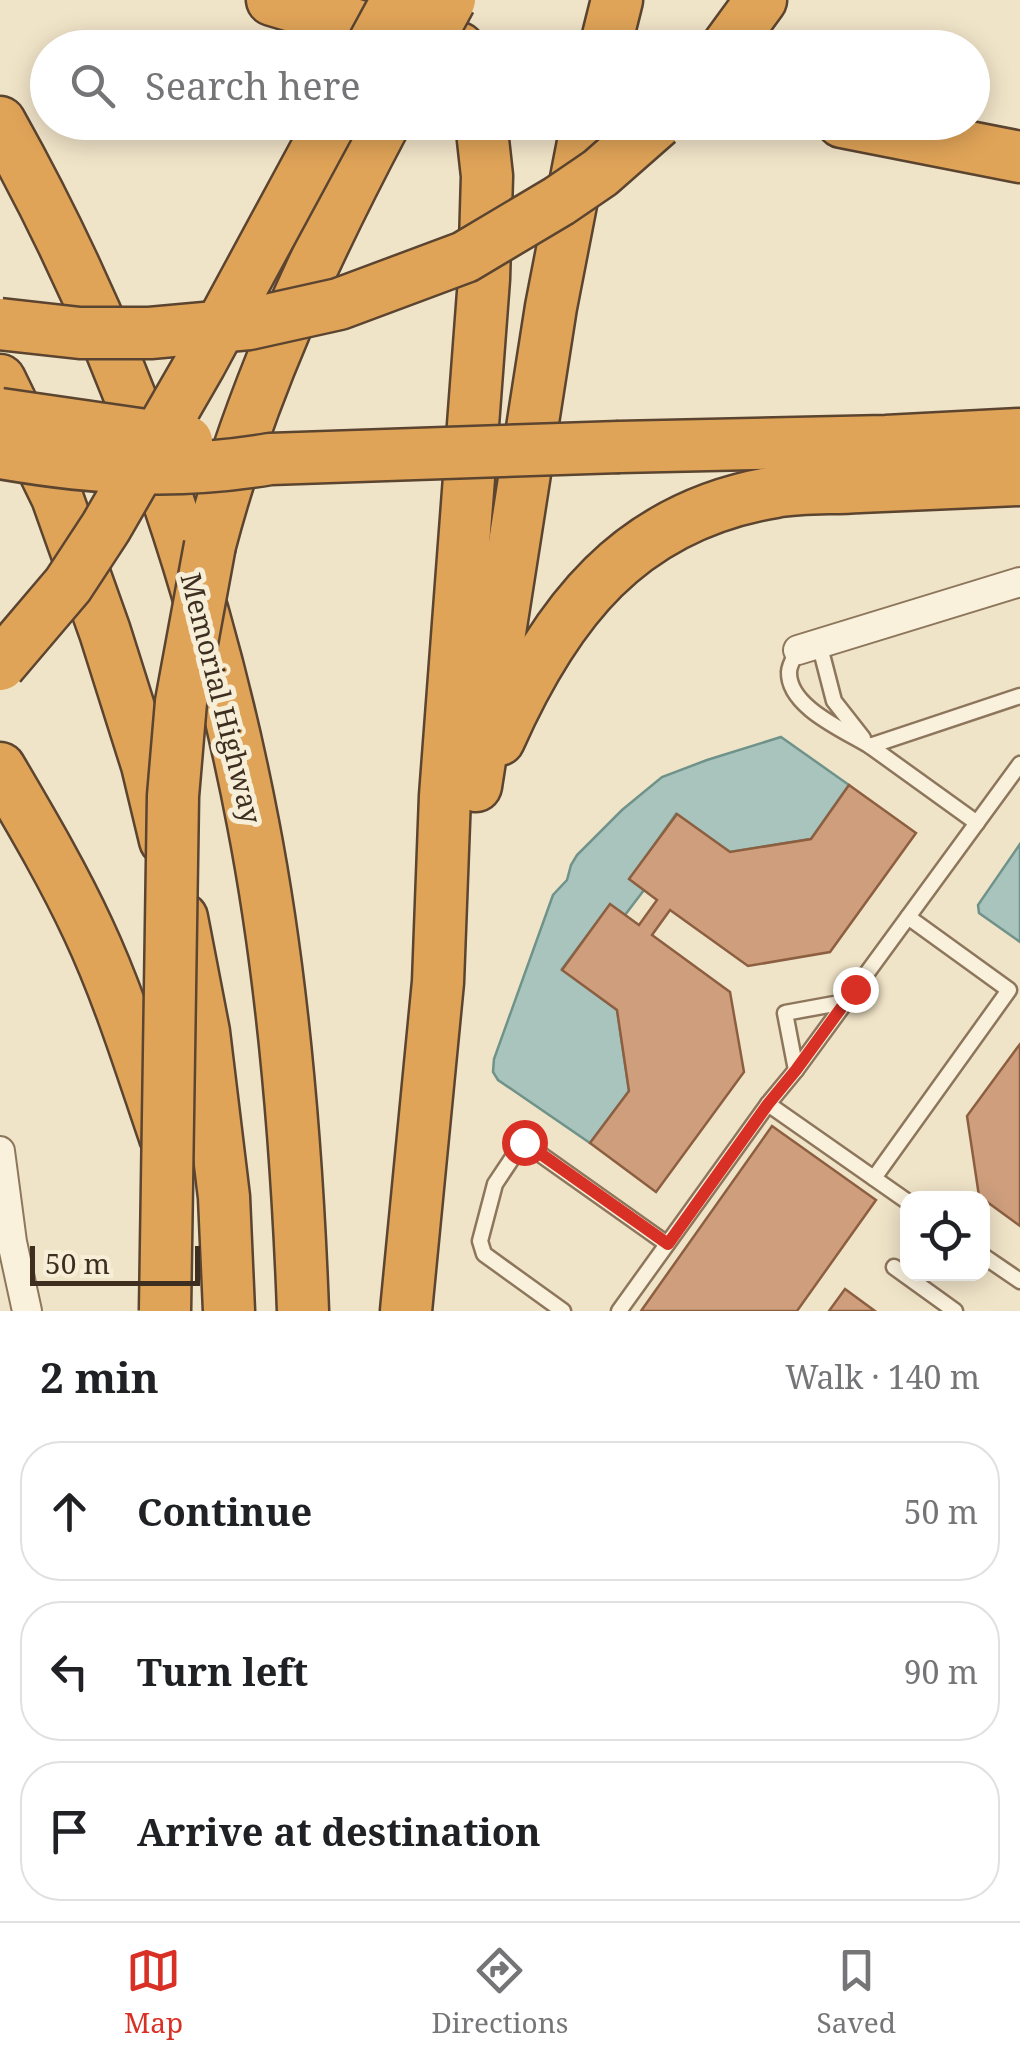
<!DOCTYPE html>
<html lang="en">
<head>
<meta charset="utf-8">
<style>
	:root { --surface:#fff; --page:#f2f2f2; --text:#202124; --muted:#757577; --line:#e0e0e0; --accent:#d93025 }
	body { margin:0; font-family:"Noto Serif",serif; background:var(--page); color:var(--text) }
	.controls { position:absolute; right:30px; bottom:30px; display:grid; overflow:hidden; border-radius:20px; box-shadow:0 5px 25px #0003 }
	.controls button { width:90px; height:90px; display:grid; place-items:center; padding:0; border:0; border-bottom:2px solid var(--line); background:var(--surface); color:var(--text); font:50px sans-serif }
	.scale { position:absolute; left:30px; bottom:25px; width:170px; box-sizing:border-box; padding-left:10px; border:5px solid #3d2e20; border-top:0; font-size:28px; line-height:35px; white-space:nowrap; color:#3d2e20; -webkit-text-stroke:8px #f7eed8; paint-order:stroke }
	.stop { position:absolute; width:30px; height:30px; margin:-22px; border:8px solid #d93025; border-radius:50%; background:#fff }
	.stop.end { background:#d93025; border-color:#fff; box-shadow:0 2px 10px #0008 }
	.list { margin:0; padding:0; list-style:none }
	h2 { display:flex; justify-content:space-between; align-items:center; height:130px; margin:0; padding:0 40px; font-size:42px }
	h2 small { font-size:32px; font-weight:400; color:var(--muted) }
	.list li { display:grid; grid-template-columns:65px 1fr auto; gap:30px; align-items:center; box-sizing:border-box; height:140px; margin:0 20px 20px; padding:0 20px; border:2px solid var(--line); border-radius:40px }
	.list b { display:block; font-size:38px; white-space:nowrap }
	.list em { font-size:32px; font-style:normal; color:var(--muted) }
	.icon { flex:none; width:55px; height:55px; fill:none; stroke:currentColor; stroke-width:2; stroke-linecap:round; stroke-linejoin:round }
	.map { position:relative; flex:none; width:1020px; height:1311px; overflow:hidden }
	.search { position:absolute; background:var(--surface); box-shadow:0 5px 25px #0003; left:30px; right:30px; top:30px; height:110px; display:flex; align-items:center; gap:25px; box-sizing:border-box; padding:0 35px; border-radius:55px; color:var(--muted); font-size:38px }
	.sheet { height:610px; background:var(--surface) }
	nav { display:flex; justify-content:space-around; align-items:center; box-sizing:border-box; height:140px; border-top:2px solid var(--line); background:var(--surface); font-size:28px; color:var(--muted) }
	nav a { display:grid; justify-items:center; gap:5px }
	nav .on { color:var(--accent) }
	.map>svg:first-child { display:block }
	.water { fill:#a9c4bc; stroke:#6f938a; stroke-width:2.5 }
	.building { fill:#cf9f7d; stroke:#8d5f41; stroke-width:2.5 }
	.lines { fill:none; stroke-linecap:round; stroke-linejoin:round }
	.lane-casing { stroke:#8d765c; stroke-width:19 }
	.street-casing { stroke:#8d765c; stroke-width:32 }
	.highway-casing { stroke:#5b4430; stroke-width:55 }
	.lane { stroke:#faf1dc; stroke-width:14 }
	.street { stroke:#faf1dc; stroke-width:28 }
	.highway { stroke:#e0a458; stroke-width:50 }
	.highway-bridge-casing { stroke:#5b4430; stroke-width:55; stroke-linecap:butt }
	.highway-bridge { stroke:#e0a458; stroke-width:50 }
	.route { stroke:#d93025; stroke-width:12 }
	.labels { text-anchor:middle; dominant-baseline:central; stroke-width:10; stroke-linejoin:round; paint-order:stroke }
	.street-label { font-size:28px; fill:#3d2e20; stroke:#f7eed8 }
</style>
</head>
<body>
<div class="map">
<svg width="1020" height="1311" viewBox="0 0 1020 1311">
	<rect width="100%" height="100%" fill="#f0e4c8"/>
	<g class="water">
		<polygon points="781,737 849,785 811,839 730,852 676,814 630,879 644,890 625,915 610,905 562,969 617,1010 629,1091 590,1143 498,1080 493,1072 494,1059 553,895 567,880 571,865 577,855 622,810 662,777 707,760"/>
		<polygon points="1020,844 1020,942 979,913 978,905"/>
	</g>
	<g class="building">
		<polygon points="849,785 916,833 830,952 748,966 670,910 652,935 730,992 744,1072 656,1192 590,1143 629,1091 617,1010 562,970 610,904 639,925 657,900 629,879 677,814 730,852 811,839"/>
		<polygon points="1020,1044 1020,1226 979,1196 967,1116"/>
		<polygon points="772,1126 876,1200 797,1311 641,1311"/>
		<polygon points="845,1289 875,1311 829,1311"/>
	</g>
	<g class="lines">
		<defs>
			<g id="lane">
				<polyline points="819,643 834,701 863,738"/>
				<path d="M798 650C795 656 789 665 789 672 788 707 844 730 870 746"/>
				<polyline points="977,823 870,746 1020,696"/>
				<polyline points="796,1070 785,1013 845,1002"/>
				<polyline points="768,1104 908,1202"/>
				<polyline points="874,1178 1009,990 908,917"/>
				<polyline points="982,1255 1020,1281"/>
				<polyline points="894,1267 955,1311"/>
				<polyline points="563,1311 484,1254 480,1241 495,1184 523,1142 667,1244"/>
				<polyline points="619,1311 768,1104 796,1070 1020,764"/>
			</g>
			<g id="street">
				<polyline points="798,650 1020,582"/>
				<polyline points="0,1151 12,1242 27,1311"/>
			</g>
			<g id="highway">
				<polyline points="272,0 373,30 459,48"/>
				<polyline points="605,48 617,0"/>
				<polyline points="726,48 761,0"/>
				<path d="M0 122C122 339 206 578 253 823 284 983 297 1148 303 1311"/>
				<polyline points="842,122 1020,157"/>
				<polyline points="0,380 57,497 105,632 147,765 165,840"/>
				<polyline points="619,447 886,441 1020,434"/>
				<path d="M210 545C249 396 313 258 385 122"/>
				<path d="M499 740C556 612 629 516 775 492 803 487 832 489 859 487 913 485 966 482 1020 480"/>
				<path d="M0 768C31 821 62 873 88 929 119 995 141 1067 165 1137"/>
				<polyline points="476,786 551,307 587,122"/>
				<polyline points="182,918 204,1032 224,1197 229,1311"/>
				<polyline points="406,1311 438,982 445,796 484,279 487,176 481,122"/>
			</g>
		</defs>
		<use href="#lane" class="lane-casing"/>
		<use href="#street" class="street-casing"/>
		<use href="#highway" class="highway-casing"/>
		<use href="#lane" class="lane"/>
		<use href="#street" class="street"/>
		<use href="#highway" class="highway"/>
		<defs>
			<g id="highway-bridge">
				<polyline points="371,48 397,0"/>
				<polyline points="424,48 450,0"/>
				<polyline points="0,324 80,333 150,333 249,324 339,304 465,257 559,201 600,173 658,122"/>
				<polyline points="0,414 187,441"/>
				<path d="M0 453C93 469 177 475 270 459L619 447"/>
				<polyline points="0,665 68,585 106,527 200,364 331,122"/>
				<polyline points="165,1311 173,796 181,702 210,545"/>
			</g>
		</defs>
		<use href="#highway-bridge" class="highway-bridge-casing"/>
		<use href="#highway-bridge" class="highway-bridge"/>
	</g>
	<g class="lines">
		<polyline class="route" points="524,1142 668,1244 768,1104 796,1070 855,989"/>
	</g>
	<g class="labels">
		<g class="street-label">
			<text transform="translate(222 698) rotate(76)">Memorial Highway</text>
		</g>
	</g>
</svg>
<div class="controls">
<button><svg class="icon" aria-label="locate" viewBox="0 0 24 24"><circle cx="12" cy="12" r="6"/><path d="M12 2v4M12 18v4M2 12h4M18 12h4"/></svg></button>
</div>
<div class="scale">50 m</div>
<div class="stop" style="left:524px;top:1142px"></div>
<div class="stop end" style="left:855px;top:989px"></div>
<div class="search"><svg class="icon" aria-label="search" viewBox="0 0 24 24"><circle cx="10" cy="10" r="6"/><path d="M15 15l6 6"/></svg>Search here</div>
</div>
<section class="sheet">
<h2>2 min<small>Walk · 140 m</small></h2>
<ul class="list">
<li><svg class="icon" aria-label="ahead" viewBox="0 0 24 24"><path d="M12 20V5M6 11l6-6 6 6"/></svg><div><b>Continue</b></div><em>50 m</em></li>
<li><svg class="icon" aria-label="left" viewBox="0 0 24 24"><path d="M17 20v-9H6M10 6l-5 5 5 5"/></svg><div><b>Turn left</b></div><em>90 m</em></li>
<li><svg class="icon" aria-label="arrive" viewBox="0 0 24 24"><path d="M6 21V4h12l-3 4 3 4H6"/></svg><div><b>Arrive at destination</b></div></li>
</ul>
</section>
<nav>
<a class="on"><svg class="icon" aria-label="map" viewBox="0 0 24 24"><path d="M3 6l6-2 6 2 6-2v14l-6 2-6-2-6 2zM9 4v14M15 6v14"/></svg>Map</a>
<a><svg class="icon" aria-label="directions" viewBox="0 0 24 24"><path d="M12 3l9 9-9 9-9-9zM9 14v-3h6M13 9l2 2-2 2"/></svg>Directions</a>
<a><svg class="icon" aria-label="saved" viewBox="0 0 24 24"><path d="M7 4h10v16l-5-4-5 4z"/></svg>Saved</a>
</nav>
</body>
</html>
